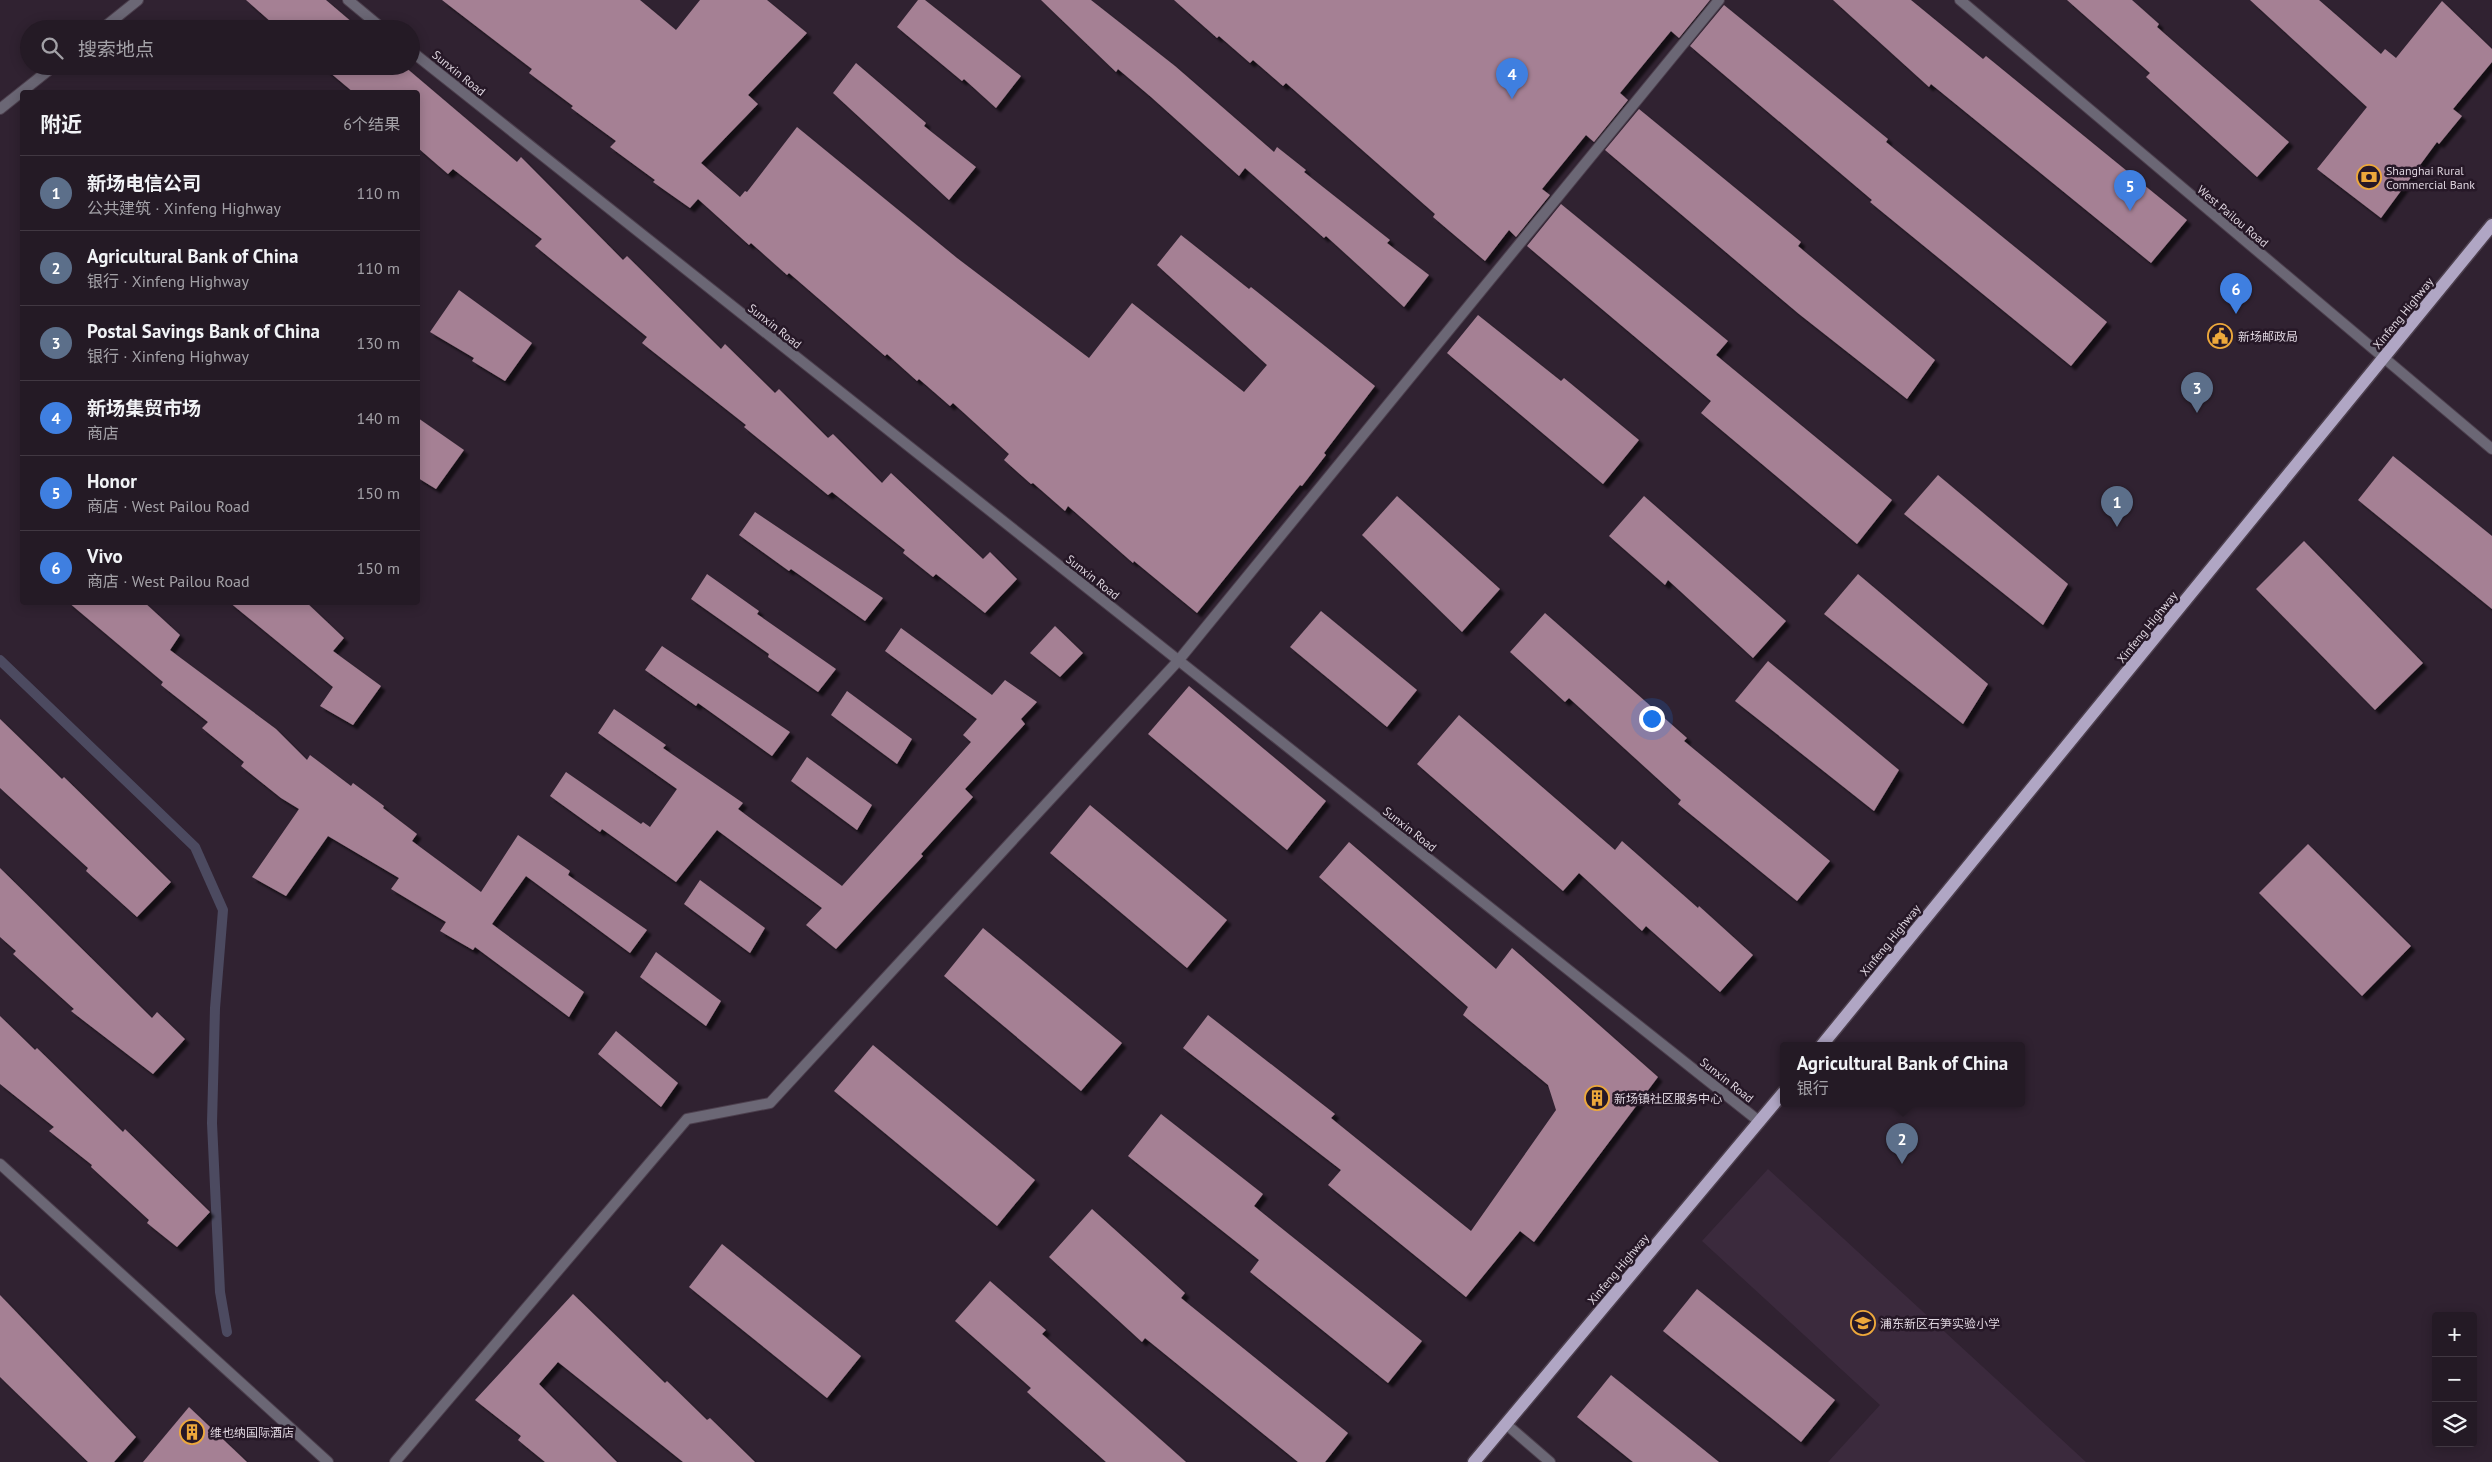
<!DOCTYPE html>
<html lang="zh">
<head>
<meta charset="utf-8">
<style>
	:root { --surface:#241a25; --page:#2c232d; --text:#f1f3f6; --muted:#a3a1a7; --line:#413842; --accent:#2563eb }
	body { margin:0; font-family:"PT Sans","Noto Sans SC",sans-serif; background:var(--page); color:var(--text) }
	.controls { position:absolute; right:15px; bottom:15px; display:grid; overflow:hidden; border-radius:5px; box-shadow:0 2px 12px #0003 }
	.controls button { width:45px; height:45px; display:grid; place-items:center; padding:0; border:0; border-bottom:1px solid var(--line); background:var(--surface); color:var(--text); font:25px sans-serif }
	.you { position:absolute; left:1651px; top:718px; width:18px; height:18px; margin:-12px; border:4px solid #fff; border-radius:50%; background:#1a73e8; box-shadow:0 0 0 8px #1a73e833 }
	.badge { display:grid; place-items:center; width:32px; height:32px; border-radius:50%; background:var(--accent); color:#fff; font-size:16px; font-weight:700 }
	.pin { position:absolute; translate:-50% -41px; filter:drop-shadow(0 1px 2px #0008) }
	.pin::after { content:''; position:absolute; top:26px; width:18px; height:15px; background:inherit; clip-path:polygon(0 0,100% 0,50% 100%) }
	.popup { position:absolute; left:1780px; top:1042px; width:245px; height:65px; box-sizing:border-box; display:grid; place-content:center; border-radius:5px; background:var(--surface); filter:drop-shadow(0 1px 4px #0005); font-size:16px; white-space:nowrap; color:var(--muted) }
	.popup b { font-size:19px; color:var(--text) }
	.popup::after { content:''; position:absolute; left:50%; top:100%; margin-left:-10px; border:10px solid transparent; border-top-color:var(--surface) }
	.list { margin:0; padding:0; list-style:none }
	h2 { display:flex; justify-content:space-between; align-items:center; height:65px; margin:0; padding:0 20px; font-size:21px }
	h2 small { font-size:16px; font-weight:400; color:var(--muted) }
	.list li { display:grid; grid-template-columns:32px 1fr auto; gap:15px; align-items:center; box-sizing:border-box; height:75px; padding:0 20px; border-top:1px solid var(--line) }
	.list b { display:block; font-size:19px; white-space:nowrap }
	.list p { margin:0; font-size:16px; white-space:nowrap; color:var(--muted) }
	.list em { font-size:16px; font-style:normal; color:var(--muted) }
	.icon { flex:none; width:28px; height:28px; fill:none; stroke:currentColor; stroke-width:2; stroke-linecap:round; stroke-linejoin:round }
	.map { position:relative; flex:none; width:2492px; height:1462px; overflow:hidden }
	.search { position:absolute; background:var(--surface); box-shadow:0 2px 12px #0003; left:20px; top:20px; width:400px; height:55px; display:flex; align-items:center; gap:12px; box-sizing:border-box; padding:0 18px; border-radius:28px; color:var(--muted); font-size:19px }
	.panel { position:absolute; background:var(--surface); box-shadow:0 2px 12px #0003; left:20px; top:90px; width:400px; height:515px; border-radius:5px }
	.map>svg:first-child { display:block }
	.built { fill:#3b2a3d }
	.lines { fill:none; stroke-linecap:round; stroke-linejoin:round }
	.stream { stroke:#4c4a60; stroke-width:10 }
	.building { fill:#a58094; filter:url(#shadow) }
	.minor-casing { stroke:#4c3f4d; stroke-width:12 }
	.tertiary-casing { stroke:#4c3f4d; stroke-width:12 }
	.primary-casing { stroke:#4c3f4d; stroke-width:15 }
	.minor { stroke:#6b6775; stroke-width:10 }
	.tertiary { stroke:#6b6775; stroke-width:10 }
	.primary { stroke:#b0a6c4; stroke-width:12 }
	.labels { text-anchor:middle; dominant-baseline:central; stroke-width:5; stroke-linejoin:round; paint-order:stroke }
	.street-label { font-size:12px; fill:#ded5df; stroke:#261827 }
	.poi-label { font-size:12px; fill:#ded5df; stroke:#261827; text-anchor:start }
</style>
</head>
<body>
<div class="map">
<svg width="2492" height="1462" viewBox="0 0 2492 1462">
	<defs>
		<filter id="shadow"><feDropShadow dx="4.5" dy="4.5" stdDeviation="1" flood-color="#0009"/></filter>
	</defs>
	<rect width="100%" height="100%" fill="#302231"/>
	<polygon class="built" points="1768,1169 2086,1462 1828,1462 1880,1405 1702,1241"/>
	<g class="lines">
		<polyline class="stream" points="0,660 195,847 223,910 215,1008 212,1123 220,1292 227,1332"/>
	</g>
	<g class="building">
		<polygon points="246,0 326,0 360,29 279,29"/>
		<polygon points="442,0 640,0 676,30 700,0 767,0 807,33 748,95 758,104 701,163 740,197 745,191 747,192 797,127 957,258 1089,358 1132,303 1244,392 1267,365 1157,265 1181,235 1249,289 1251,287 1375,386 1324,453 1326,455 1302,486 1300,485 1197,613 1134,561 1133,563 1068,506 1065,511 1033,483 1031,484 1004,460 1009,454 953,403 950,406 919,379 917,381 887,354 885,356 789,273 787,275 751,243 749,245 698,199 690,208 653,182 655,180 610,147 616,141 571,108 573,106 529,73 532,69"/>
		<polygon points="918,0 925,0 1021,76 996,108 964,79 962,81 897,27"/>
		<polygon points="1041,0 1091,0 1175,66 1274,152 1277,147 1306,170 1304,172 1390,240 1387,243 1429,275 1404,307 1326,236 1324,238 1245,168 1239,176 1151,97 1118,69 1116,72"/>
		<polygon points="1174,0 1710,0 1679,38 1671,31 1620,93 1628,100 1594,142 1586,135 1542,189 1550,195 1516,237 1509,230 1485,261 1433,217 1435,214 1286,83 1283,86 1253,60 1250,63 1219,36 1217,38"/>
		<polygon points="1833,0 1911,0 1983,59 1986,56 2187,220 2151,263 1931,84 1929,87"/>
		<polygon points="2067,0 2132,0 2159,24 2157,27 2289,142 2257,177 2146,77 2150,73"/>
		<polygon points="2250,0 2319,0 2381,54 2385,49 2396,58 2442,1 2492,49 2492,62 2453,109 2462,116 2439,144 2437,142 2381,218 2317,169 2367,107"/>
		<polygon points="1724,5 1888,139 1886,142 2107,322 2071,366 1870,202 1872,200 1690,46"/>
		<polygon points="856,63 926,123 924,126 976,167 949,200 833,93"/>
		<polygon points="322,66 404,66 517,162 521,157 623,260 627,256 721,349 725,344 775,393 779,389 828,438 833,434 882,483 891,473 983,559 990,552 1017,579 985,613 936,574 933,577 903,553 905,550 832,492 828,495 744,427 746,425 642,343 647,337 535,246 542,239 453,169 448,174 418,148 418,92 353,92"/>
		<polygon points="1639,109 1801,242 1798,246 1935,360 1907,399 1799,314 1605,150"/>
		<polygon points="1561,204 1728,341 1716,355 1892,500 1857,544 1701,413 1711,401 1527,246"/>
		<polygon points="459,290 532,343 505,381 472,361 474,358 430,332"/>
		<polygon points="1478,315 1561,381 1564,378 1639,440 1603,484 1447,353"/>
		<polygon points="418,418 464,450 436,489 418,478"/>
		<polygon points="2393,456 2492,536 2492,609 2358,500"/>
		<polygon points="1938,475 2068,584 2043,625 1904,514"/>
		<polygon points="1397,496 1500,589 1462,632 1362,535"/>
		<polygon points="1644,496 1786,621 1753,658 1668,580 1665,585 1609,536"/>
		<polygon points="755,512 883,598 865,621 791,569 789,571 739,535"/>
		<polygon points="2304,541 2423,663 2375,710 2256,589"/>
		<polygon points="707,574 759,611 757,614 836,669 818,692 768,657 769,654 691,599"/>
		<polygon points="1858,574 1988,684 1963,724 1824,614"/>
		<polygon points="68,602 144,602 180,635 170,650 276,729 307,760 310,755 351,786 353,783 384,806 383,808 417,834 412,841 481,892 518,835 570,871 568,875 647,930 630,953 526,876 492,924 584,992 569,1017 475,947 473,950 440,931 446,922 391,889 399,878 328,836 286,896 252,877 299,809 281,798 241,766 244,762 202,728 208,722 161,685 163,682"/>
		<polygon points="229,602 306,602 344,638 333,651 381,686 353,725 320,706 333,687"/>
		<polygon points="1321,611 1417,690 1387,727 1290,647"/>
		<polygon points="1545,613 1687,738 1684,741 1830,861 1797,901 1678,804 1681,800 1569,698 1565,702 1510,652"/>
		<polygon points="1055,626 1083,653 1060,677 1030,653"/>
		<polygon points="901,628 992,695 1005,680 1037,702 1021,719 1025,724 965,789 973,797 921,854 923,856 836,949 806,925 822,908 717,830 676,882 602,829 600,832 550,796 566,772 641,824 643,822 650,827 677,789 598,733 614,709 666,745 663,748 743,803 738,809 842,886 971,742 963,735 977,719 885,651"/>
		<polygon points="662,646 790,732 772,756 698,703 696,706 645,670"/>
		<polygon points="1768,661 1899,770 1874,811 1735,701"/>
		<polygon points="1189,686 1326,801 1287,850 1148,734"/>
		<polygon points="847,691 912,739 897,764 831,715"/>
		<polygon points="1459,715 1615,850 1622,841 1698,908 1699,906 1753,955 1720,992 1646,926 1642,931 1579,873 1563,891 1417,764"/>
		<polygon points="0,719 62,779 64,777 171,882 137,917 86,871 88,868 0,788"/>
		<polygon points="807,757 872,805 857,830 791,781"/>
		<polygon points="1090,805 1227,920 1187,968 1050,853"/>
		<polygon points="1349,842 1496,969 1512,948 1658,1077 1534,1242 1520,1231 1466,1297 1328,1185 1341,1170 1183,1048 1208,1015 1335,1114 1331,1118 1471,1231 1556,1110 1548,1085 1463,1015 1468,1007 1319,877"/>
		<polygon points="2308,844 2411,946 2362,996 2259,893"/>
		<polygon points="0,868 152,1018 157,1012 185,1039 153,1074 71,1011 74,1009 13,954 16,951 0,937"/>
		<polygon points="700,880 765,928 750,953 684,904"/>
		<polygon points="983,928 1122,1043 1081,1091 944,976"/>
		<polygon points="656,952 721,1001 706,1026 640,977"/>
		<polygon points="0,1016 35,1050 37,1048 123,1132 125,1129 210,1212 177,1247 147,1223 149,1220 91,1167 92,1165 49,1131 54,1127 0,1084"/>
		<polygon points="616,1031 678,1083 661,1107 598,1054"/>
		<polygon points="873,1045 1035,1180 997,1226 834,1091"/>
		<polygon points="1161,1114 1263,1194 1254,1206 1422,1341 1388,1383 1250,1272 1259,1260 1128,1156"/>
		<polygon points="1092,1209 1185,1293 1181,1298 1348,1433 1325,1462 1298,1462 1145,1338 1142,1342 1049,1257"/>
		<polygon points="722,1244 861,1356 827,1398 689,1287"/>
		<polygon points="990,1281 1046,1330 1042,1334 1186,1462 1106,1462 1027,1392 1031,1388 955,1321"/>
		<polygon points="1697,1289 1835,1400 1801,1442 1663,1331"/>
		<polygon points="573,1294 665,1383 667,1381 707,1420 710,1418 755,1462 683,1462 558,1362 539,1384 617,1462 545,1462 518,1440 521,1436 475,1400"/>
		<polygon points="0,1295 136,1437 114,1462 88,1462 0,1377"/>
		<polygon points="1611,1375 1719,1462 1633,1462 1577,1417"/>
		<polygon points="189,1407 247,1462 143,1462"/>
	</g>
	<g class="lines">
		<defs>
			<g id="minor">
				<polyline points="348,0 383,29"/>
				<polyline points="1960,0 2492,449"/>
				<polyline points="411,51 1760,1122"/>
				<polyline points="0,1164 328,1462"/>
				<polyline points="1506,1424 1550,1462"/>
				<polyline points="395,1462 687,1119 770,1103 1178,661 1719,0"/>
			</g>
			<g id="tertiary">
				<polyline points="102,29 138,0"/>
				<polyline points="0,109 54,66"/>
			</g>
			<g id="primary">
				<polyline points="1822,1045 2492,225"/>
				<polyline points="1474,1462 1783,1093"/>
			</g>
		</defs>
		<use href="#minor" class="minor-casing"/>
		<use href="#tertiary" class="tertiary-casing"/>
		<use href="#primary" class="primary-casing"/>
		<use href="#minor" class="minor"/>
		<use href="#tertiary" class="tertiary"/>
		<use href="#primary" class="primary"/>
	</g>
	<defs>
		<symbol id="bank-ring" viewBox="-11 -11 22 22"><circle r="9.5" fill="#261827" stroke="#eda83b" stroke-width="1.5"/><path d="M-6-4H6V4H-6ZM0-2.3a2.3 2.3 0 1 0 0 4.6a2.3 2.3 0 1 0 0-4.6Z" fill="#eda83b"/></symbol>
		<symbol id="civic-ring" viewBox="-11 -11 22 22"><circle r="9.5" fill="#261827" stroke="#eda83b" stroke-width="1.5"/><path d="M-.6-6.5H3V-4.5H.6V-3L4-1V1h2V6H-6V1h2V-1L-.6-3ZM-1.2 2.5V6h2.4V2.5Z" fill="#eda83b"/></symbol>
		<symbol id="building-ring" viewBox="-11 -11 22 22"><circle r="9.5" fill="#261827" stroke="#eda83b" stroke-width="1.5"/><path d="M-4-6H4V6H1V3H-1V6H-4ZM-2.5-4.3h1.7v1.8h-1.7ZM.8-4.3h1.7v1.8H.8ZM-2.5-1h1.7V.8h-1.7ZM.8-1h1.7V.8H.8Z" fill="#eda83b"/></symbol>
		<symbol id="school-ring" viewBox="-11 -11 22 22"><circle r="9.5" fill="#261827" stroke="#eda83b" stroke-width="1.5"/><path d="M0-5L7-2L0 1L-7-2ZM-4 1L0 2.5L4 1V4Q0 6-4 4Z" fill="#eda83b"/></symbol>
	</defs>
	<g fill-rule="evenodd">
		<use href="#bank-ring" x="2355" y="163" width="28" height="28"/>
		<use href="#civic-ring" x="2206" y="322" width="28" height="28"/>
		<use href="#building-ring" x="1583" y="1084" width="28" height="28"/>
		<use href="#school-ring" x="1849" y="1309" width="28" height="28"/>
		<use href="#building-ring" x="178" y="1418" width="28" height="28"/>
	</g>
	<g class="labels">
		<g class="street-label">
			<text transform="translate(459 73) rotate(39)">Sunxin Road</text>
			<text transform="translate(2233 216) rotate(40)">West Pailou Road</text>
			<text transform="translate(2403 313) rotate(-51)">Xinfeng Highway</text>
			<text transform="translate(775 326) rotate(38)">Sunxin Road</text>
			<text transform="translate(1093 577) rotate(38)">Sunxin Road</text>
			<text transform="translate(2147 627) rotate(-51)">Xinfeng Highway</text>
			<text transform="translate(1410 829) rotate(38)">Sunxin Road</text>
			<text transform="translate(1890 940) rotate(-51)">Xinfeng Highway</text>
			<text transform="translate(1727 1080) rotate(38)">Sunxin Road</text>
			<text transform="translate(1618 1269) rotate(-50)">Xinfeng Highway</text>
		</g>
		<g class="poi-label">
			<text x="2386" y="170">Shanghai Rural<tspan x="2386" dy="14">Commercial Bank</tspan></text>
			<text x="2238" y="336">新场邮政局</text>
			<text x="1614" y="1098">新场镇社区服务中心</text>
			<text x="1880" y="1323">浦东新区石笋实验小学</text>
			<text x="210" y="1432">维也纳国际酒店</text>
		</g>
	</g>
</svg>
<div class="controls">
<button>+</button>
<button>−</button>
<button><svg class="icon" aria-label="layers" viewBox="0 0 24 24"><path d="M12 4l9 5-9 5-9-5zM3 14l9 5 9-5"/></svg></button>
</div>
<div class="you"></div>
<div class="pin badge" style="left:2117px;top:527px;background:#5c6f8a">1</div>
<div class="pin badge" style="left:1902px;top:1164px;background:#5c6f8a">2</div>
<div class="popup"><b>Agricultural Bank of China</b>银行</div>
<div class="pin badge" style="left:2197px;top:413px;background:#5c6f8a">3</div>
<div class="pin badge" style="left:1512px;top:99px;background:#3f7fe0">4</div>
<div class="pin badge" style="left:2130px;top:211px;background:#3f7fe0">5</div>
<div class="pin badge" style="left:2236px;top:314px;background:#3f7fe0">6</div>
<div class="search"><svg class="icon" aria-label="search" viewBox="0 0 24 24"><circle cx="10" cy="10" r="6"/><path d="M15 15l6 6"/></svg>搜索地点</div>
<section class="panel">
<h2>附近<small>6个结果</small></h2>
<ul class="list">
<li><span class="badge" style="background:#5c6f8a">1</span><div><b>新场电信公司</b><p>公共建筑 · Xinfeng Highway</p></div><em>110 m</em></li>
<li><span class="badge" style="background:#5c6f8a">2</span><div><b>Agricultural Bank of China</b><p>银行 · Xinfeng Highway</p></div><em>110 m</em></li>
<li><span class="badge" style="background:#5c6f8a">3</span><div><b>Postal Savings Bank of China</b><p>银行 · Xinfeng Highway</p></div><em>130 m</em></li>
<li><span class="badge" style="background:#3f7fe0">4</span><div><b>新场集贸市场</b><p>商店</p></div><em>140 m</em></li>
<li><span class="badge" style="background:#3f7fe0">5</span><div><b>Honor</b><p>商店 · West Pailou Road</p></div><em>150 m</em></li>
<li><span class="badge" style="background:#3f7fe0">6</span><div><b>Vivo</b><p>商店 · West Pailou Road</p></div><em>150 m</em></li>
</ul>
</section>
</div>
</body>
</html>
